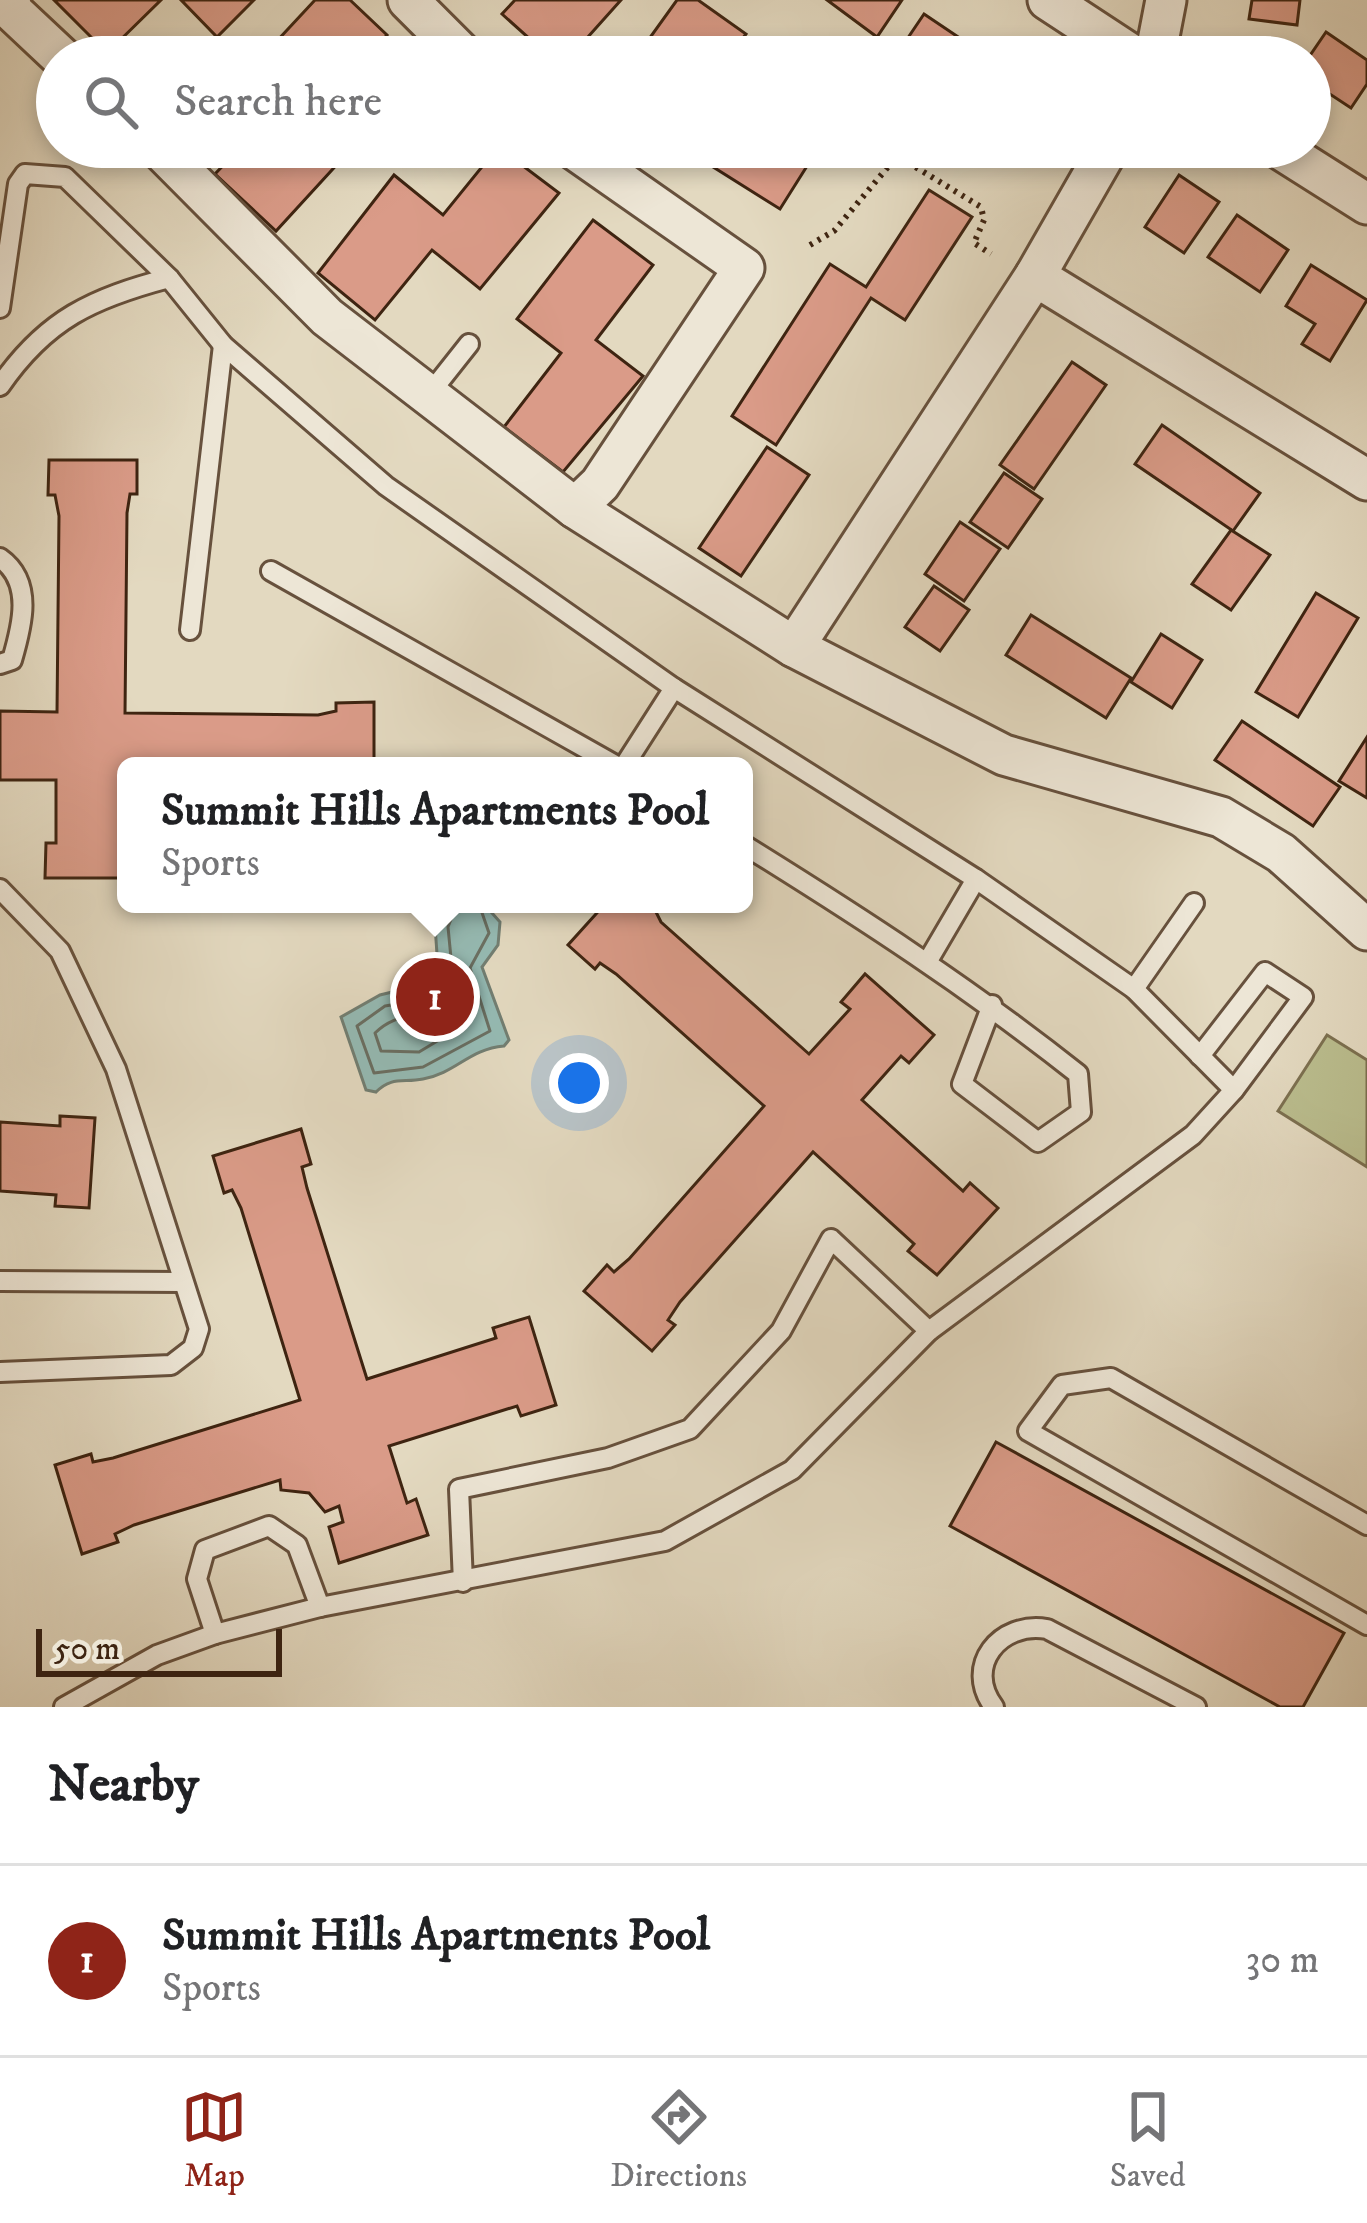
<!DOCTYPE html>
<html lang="en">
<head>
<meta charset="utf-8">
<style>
	:root { --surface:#fff; --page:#f6f6f6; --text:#202124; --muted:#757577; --line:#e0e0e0; --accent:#8f2418 }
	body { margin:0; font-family:"IM FELL DW Pica",serif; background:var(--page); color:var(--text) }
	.scale { position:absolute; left:36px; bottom:30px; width:246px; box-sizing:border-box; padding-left:12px; border:6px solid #3e2411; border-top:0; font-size:33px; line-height:42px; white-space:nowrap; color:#3e2411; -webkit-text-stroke:9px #ede6d6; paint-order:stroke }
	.you { position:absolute; left:579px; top:1083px; width:42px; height:42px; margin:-30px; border:9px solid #fff; border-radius:50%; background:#1a73e8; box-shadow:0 0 0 18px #1a73e833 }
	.badge { display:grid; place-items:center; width:78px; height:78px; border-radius:50%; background:var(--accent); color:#fff; font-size:39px; font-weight:700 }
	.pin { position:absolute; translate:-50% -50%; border:6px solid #fff; box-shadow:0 3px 12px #0006 }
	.popup { position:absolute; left:117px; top:757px; width:636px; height:156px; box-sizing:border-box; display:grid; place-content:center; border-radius:18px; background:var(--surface); filter:drop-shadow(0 3px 9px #0005); font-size:39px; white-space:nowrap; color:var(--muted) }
	.popup b { font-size:45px; color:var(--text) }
	.popup::after { content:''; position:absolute; left:50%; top:100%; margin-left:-24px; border:24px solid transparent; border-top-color:var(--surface) }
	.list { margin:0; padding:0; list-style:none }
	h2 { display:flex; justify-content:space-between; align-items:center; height:156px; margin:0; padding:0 48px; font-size:51px }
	h2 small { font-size:39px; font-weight:400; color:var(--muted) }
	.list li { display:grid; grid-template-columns:78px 1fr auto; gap:36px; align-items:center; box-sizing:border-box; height:192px; padding:0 48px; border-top:3px solid var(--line) }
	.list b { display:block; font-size:45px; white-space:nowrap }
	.list p { margin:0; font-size:39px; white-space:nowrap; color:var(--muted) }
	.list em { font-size:39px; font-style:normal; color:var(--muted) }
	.icon { flex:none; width:66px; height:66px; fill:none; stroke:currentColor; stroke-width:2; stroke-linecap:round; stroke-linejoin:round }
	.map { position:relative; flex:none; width:1367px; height:1707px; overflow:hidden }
	.search { position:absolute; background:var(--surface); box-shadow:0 6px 18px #0003; left:36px; right:36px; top:36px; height:132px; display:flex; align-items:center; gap:30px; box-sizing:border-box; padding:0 42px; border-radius:66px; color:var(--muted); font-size:45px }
	.sheet { height:348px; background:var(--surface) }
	nav { display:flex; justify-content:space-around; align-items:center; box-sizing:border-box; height:168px; border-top:3px solid var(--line); background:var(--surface); font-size:33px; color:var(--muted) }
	nav a { display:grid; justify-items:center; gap:6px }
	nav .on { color:var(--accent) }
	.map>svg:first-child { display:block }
	.green { fill:#babd8e; stroke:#7c7050; stroke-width:3 }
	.water { fill:#95bab3; stroke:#727e72; stroke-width:3 }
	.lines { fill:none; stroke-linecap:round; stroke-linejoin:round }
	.shore { stroke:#6a6f62; stroke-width:3 }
	.building { fill:#da9b88; stroke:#3e2411; stroke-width:3 }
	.service-casing { stroke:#67513d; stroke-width:24 }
	.minor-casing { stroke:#67513d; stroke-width:45 }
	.path { stroke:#3e2411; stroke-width:6; stroke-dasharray:3 6; stroke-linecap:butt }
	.service { stroke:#ede6d6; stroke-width:18 }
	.minor { stroke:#ede6d6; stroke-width:39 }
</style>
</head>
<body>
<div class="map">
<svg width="1367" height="1707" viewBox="0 0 1367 1707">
	<rect width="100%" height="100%" fill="#e3d9c0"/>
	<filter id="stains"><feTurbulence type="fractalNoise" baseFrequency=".00167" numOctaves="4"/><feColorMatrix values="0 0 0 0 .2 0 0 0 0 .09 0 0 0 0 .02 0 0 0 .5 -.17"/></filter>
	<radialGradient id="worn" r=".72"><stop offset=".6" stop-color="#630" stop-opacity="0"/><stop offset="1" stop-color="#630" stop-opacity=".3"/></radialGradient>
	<polygon class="green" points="1327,1035 1367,1060 1367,1167 1278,1111"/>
	<path class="water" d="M451 904H484L500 922 498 945 482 967 509 1040 504 1046C469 1049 456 1073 423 1079 403 1083 392 1076 376 1092L366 1090 341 1017 380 995 429 983 438 969 435 925Z"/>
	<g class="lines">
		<g class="shore">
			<polyline points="457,904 448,927 451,958 444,983 426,999 385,1006 357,1026 374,1073 423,1067 490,1031 470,968 489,933 479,904"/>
			<path d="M457 993 464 997 469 1022 419 1052 381 1051 375 1033C400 1008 426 1022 457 993Z"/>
		</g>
	</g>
	<g class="building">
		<polygon points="54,0 161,0 107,53"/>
		<polygon points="181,0 254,0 217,37"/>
		<polygon points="315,0 350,0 387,35 366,57 262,57"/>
		<polygon points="515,0 621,0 570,57 550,57 502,14"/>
		<polygon points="677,0 698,0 746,34 729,57 636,57"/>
		<polygon points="827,0 902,0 877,37"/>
		<polygon points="1252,0 1300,0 1297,25 1249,19"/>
		<polygon points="924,14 976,49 971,57 895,57"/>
		<polygon points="1326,32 1367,60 1367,84 1351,108 1310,81 1309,57"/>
		<polygon points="255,147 353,147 276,231 215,174 236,152 244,159"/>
		<polygon points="498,147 559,193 480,289 432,250 375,320 318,273 394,175 443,215"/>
		<polygon points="722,147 819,147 780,209 710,165"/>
		<polygon points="1179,175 1219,202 1184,253 1145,227"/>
		<polygon points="929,190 972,217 905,320 871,298 776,445 732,416 830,264 866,287"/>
		<polygon points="1237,215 1288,250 1260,292 1208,257"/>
		<polygon points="593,220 653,265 596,340 643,376 563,472 504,427 561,353 517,319"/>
		<polygon points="1311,265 1367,300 1330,361 1302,344 1315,324 1286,306"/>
		<polygon points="1072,362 1106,385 1034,489 1000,465"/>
		<polygon points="1162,425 1260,493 1233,531 1135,464"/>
		<polygon points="767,447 809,475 741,576 699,548"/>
		<polygon points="49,460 137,460 137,494 130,494 127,513 125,713 318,715 336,711 336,703 374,702 374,766 126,766 126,878 45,878 46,843 56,843 56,780 0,780 0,711 57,712 59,516 55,495 48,495"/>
		<polygon points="1004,473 1042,499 1008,548 970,522"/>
		<polygon points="960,522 1000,549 964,601 925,574"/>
		<polygon points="1231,530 1270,555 1231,610 1192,584"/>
		<polygon points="934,586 969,610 940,651 905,627"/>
		<polygon points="1316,593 1358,618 1298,717 1256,692"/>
		<polygon points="1031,615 1131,678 1106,718 1006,655"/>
		<polygon points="1161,634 1202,660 1172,708 1131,682"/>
		<polygon points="1242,721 1340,787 1313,826 1215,760"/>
		<polygon points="1367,737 1367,798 1339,781"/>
		<polygon points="605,904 652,904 661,922 809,1054 850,1009 841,1002 865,974 934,1035 909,1063 901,1056 862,1100 963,1191 970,1183 998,1208 937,1275 908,1251 914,1244 813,1152 680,1302 668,1320 675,1325 652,1351 584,1291 607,1265 614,1272 629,1259 764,1106 616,974 600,963 595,969 568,945"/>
		<polygon points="60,1116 95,1118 89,1208 55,1206 56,1195 0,1191 0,1122 60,1126"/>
		<polygon points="301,1129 311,1164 302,1167 307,1188 367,1379 496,1338 493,1328 529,1317 556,1405 521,1416 517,1406 389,1446 407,1503 416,1499 428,1535 339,1563 329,1527 343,1522 339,1506 325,1512 309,1493 281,1490 280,1480 134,1525 115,1534 118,1542 82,1554 55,1465 91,1454 93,1462 113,1458 300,1400 241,1208 232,1190 224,1193 213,1156"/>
		<polygon points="996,1442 1344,1633 1303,1707 1280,1707 950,1526"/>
	</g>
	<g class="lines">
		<defs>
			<g id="service">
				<polyline points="0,308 18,184 25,174 65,177 169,278 223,345 386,486 674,688 976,879 1134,989 1234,1090 1193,1135 929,1331 792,1470 665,1541 320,1607 215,1634 157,1655 64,1707"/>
				<path d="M0 386C46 319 93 298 169 278"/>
				<polyline points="427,397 469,344"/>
				<path d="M0 558C34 582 22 626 12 660L0 664"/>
				<polyline points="271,571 617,766"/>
				<polyline points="190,630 223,345"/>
				<polyline points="624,766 674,688"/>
				<path d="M744 845C860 917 971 989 1078 1074L1081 1112 1038 1142 962 1084 992 1005"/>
				<polyline points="0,889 60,951 116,1069 199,1329 193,1348 171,1365 0,1372"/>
				<polyline points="929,959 976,879"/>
				<polyline points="1134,989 1194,903"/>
				<polyline points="1200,1056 1265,972 1303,997 1234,1090"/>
				<polyline points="0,1281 183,1282"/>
				<polyline points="1367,1525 1111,1378 1062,1385 1028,1431 1367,1625"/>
				<polyline points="463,1582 459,1489 608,1458 690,1429 781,1331 831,1239 929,1331"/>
				<polyline points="215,1634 197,1579 205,1550 269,1526 297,1545 320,1607"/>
				<path d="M994 1707C963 1666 1000 1621 1047 1629L1196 1707"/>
			</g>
			<g id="minor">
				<polyline points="10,0 12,11 61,57"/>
				<polyline points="408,0 465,57"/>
				<polyline points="1048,0 1135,57"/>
				<polyline points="1155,57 1166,0"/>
				<polyline points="158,147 327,317 575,508 794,647 1004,755 1221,817 1281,853 1367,930"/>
				<polyline points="571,147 744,268 600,484 575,508"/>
				<polyline points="1277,147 1367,204"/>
				<polyline points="1035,276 1367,480"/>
				<polyline points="794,647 1035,276 1109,147"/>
			</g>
		</defs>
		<use href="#service" class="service-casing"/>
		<use href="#minor" class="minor-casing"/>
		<polyline class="path" points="810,245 834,231 893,161 904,160 981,207 984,220 974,243 991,254"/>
		<use href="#service" class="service"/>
		<use href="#minor" class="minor"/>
	</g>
	<rect width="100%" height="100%" filter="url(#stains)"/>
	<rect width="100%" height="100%" fill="url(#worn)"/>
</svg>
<div class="scale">50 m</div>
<div class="you"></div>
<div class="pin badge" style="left:435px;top:997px">1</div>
<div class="popup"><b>Summit Hills Apartments Pool</b>Sports</div>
<div class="search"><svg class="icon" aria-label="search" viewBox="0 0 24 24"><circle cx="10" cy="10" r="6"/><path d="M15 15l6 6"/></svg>Search here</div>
</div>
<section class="sheet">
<h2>Nearby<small></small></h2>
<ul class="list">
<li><span class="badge">1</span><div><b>Summit Hills Apartments Pool</b><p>Sports</p></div><em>30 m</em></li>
</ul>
</section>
<nav>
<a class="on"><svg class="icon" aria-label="map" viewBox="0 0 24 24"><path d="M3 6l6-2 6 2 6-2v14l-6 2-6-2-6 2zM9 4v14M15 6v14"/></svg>Map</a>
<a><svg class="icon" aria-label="directions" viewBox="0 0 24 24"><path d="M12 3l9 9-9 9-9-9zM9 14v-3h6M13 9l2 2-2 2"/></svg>Directions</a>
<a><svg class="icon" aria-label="saved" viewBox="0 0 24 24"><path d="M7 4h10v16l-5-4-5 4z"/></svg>Saved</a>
</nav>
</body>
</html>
